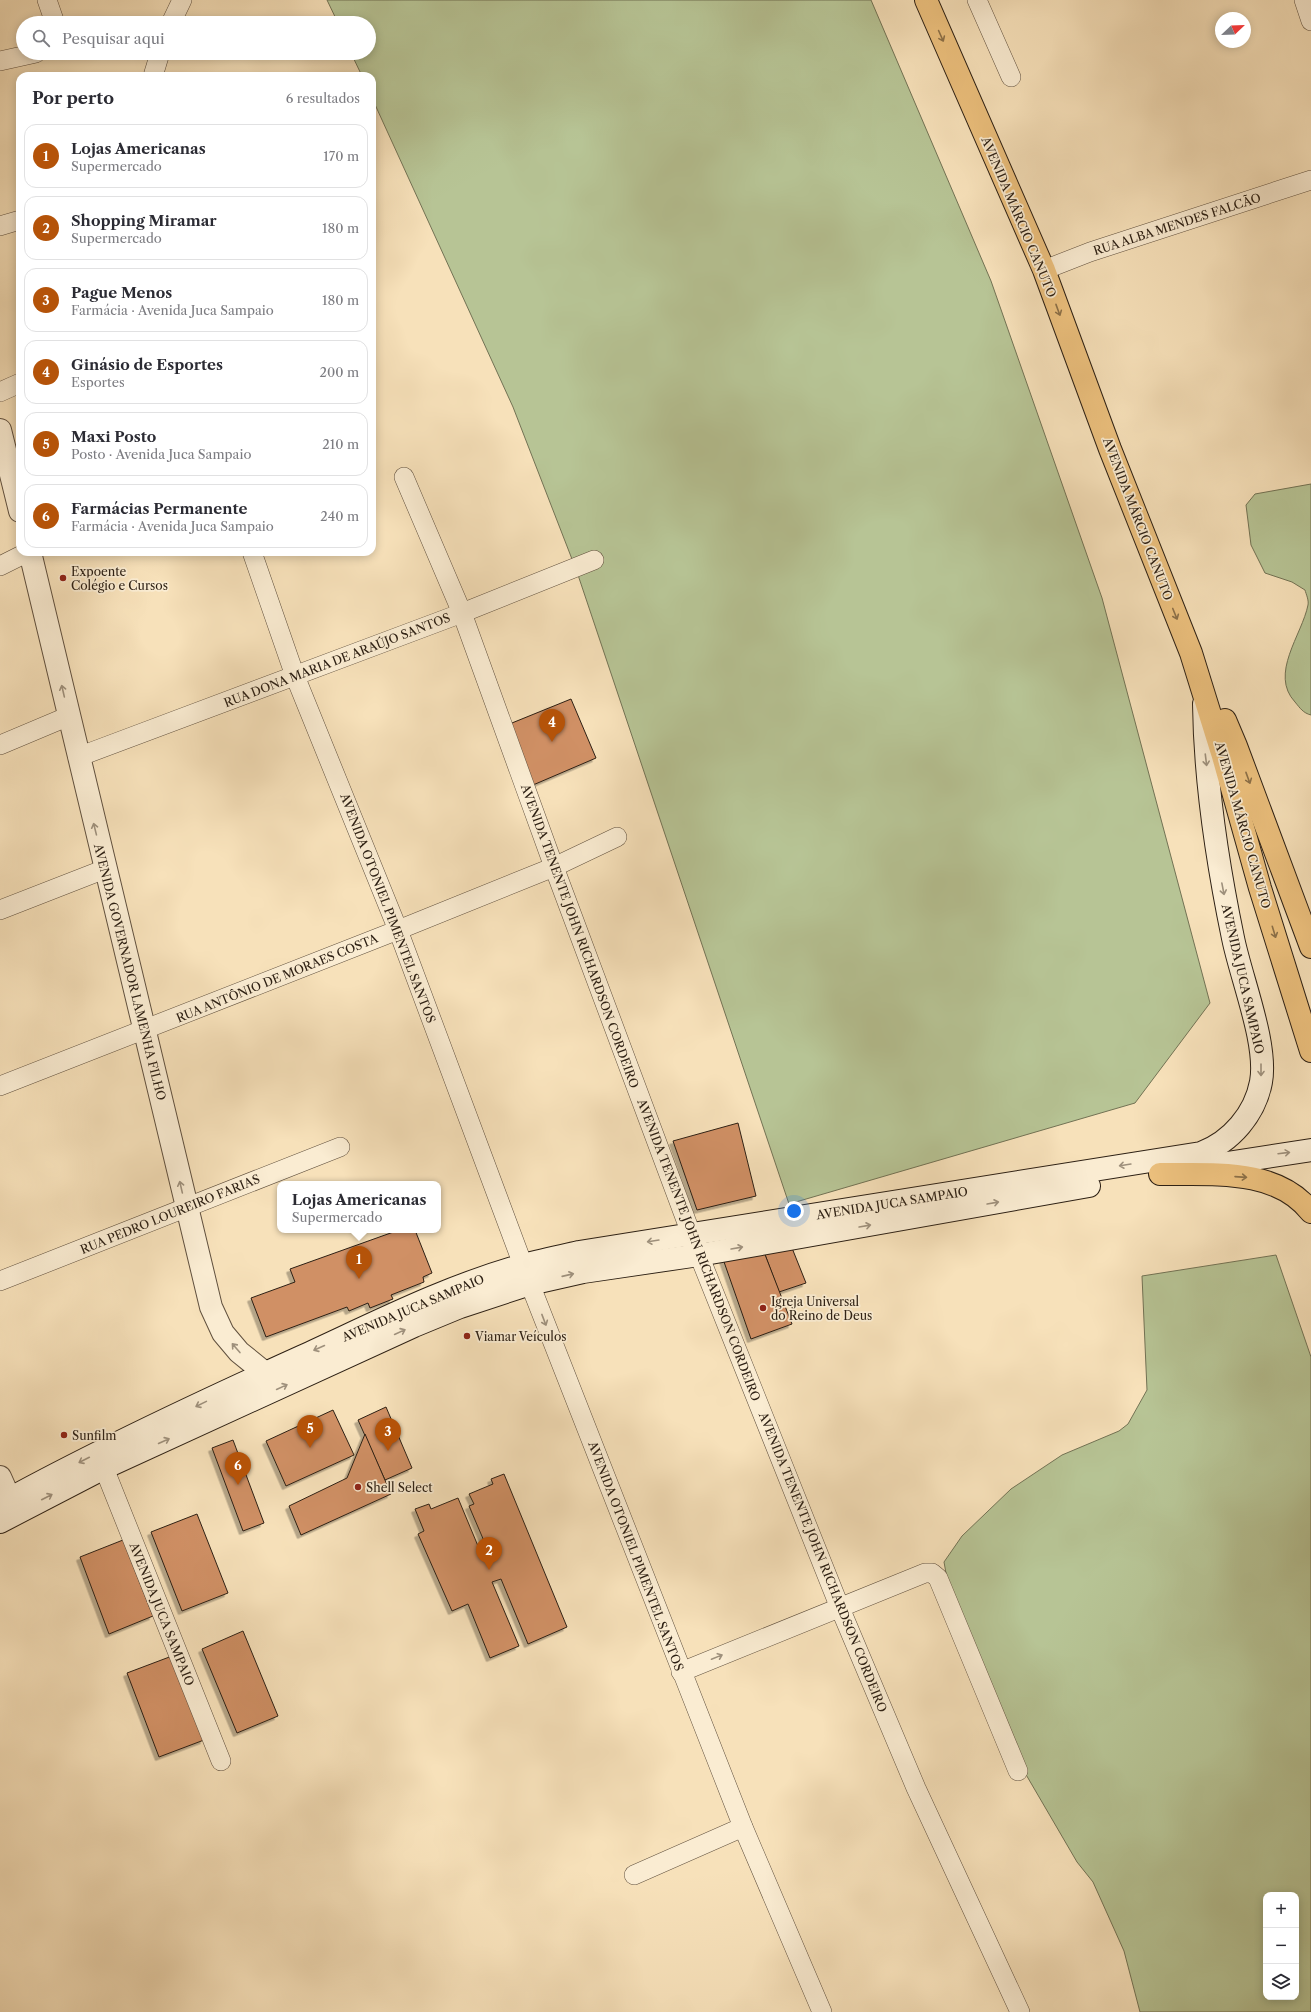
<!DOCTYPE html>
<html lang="pt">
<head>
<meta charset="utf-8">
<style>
	:root { --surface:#fff; --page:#f2f2f3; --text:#2b2b33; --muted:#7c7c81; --line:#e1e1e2; --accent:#b45309 }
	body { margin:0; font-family:"Libre Caslon Text",serif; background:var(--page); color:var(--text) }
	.controls { position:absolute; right:12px; bottom:12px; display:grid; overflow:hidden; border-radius:8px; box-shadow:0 2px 10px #0003 }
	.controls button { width:36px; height:36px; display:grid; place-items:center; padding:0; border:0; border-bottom:1px solid var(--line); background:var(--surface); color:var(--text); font:20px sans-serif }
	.compass { position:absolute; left:1215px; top:12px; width:36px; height:36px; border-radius:50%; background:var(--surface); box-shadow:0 2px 10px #0003; rotate:67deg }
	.you { position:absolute; left:794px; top:1211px; width:14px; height:14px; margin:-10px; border:3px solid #fff; border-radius:50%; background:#1a73e8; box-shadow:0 0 0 6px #1a73e833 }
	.badge { display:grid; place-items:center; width:26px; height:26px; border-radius:50%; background:var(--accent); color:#fff; font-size:13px; font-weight:700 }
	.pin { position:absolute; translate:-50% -33px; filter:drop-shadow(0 1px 2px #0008) }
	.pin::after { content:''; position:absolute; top:21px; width:14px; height:12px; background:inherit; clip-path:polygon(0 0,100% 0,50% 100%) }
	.popup { position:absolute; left:277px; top:1181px; width:164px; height:52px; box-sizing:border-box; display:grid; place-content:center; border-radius:8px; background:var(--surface); filter:drop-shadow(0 1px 3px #0005); font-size:13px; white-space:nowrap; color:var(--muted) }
	.popup b { font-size:15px; color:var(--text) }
	.popup::after { content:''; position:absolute; left:50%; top:100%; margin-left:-8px; border:8px solid transparent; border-top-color:var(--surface) }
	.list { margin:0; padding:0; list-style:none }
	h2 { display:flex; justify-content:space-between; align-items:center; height:52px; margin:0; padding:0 16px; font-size:17px }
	h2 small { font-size:13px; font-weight:400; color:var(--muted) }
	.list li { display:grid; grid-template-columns:26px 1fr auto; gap:12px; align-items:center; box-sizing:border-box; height:64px; margin:0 8px 8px; padding:0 8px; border:1px solid var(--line); border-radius:12px }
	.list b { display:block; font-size:15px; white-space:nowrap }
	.list p { margin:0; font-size:13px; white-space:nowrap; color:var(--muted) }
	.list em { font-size:13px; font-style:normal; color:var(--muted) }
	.icon { flex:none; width:22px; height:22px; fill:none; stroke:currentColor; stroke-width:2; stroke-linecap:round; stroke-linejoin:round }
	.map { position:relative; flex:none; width:1311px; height:2012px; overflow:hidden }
	.search { position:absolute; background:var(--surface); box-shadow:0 2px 10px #0003; left:16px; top:16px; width:360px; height:44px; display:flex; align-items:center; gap:10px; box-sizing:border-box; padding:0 14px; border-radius:22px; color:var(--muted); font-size:15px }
	.panel { position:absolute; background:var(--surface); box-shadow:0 2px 10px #0003; left:16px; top:72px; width:360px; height:484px; border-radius:12px }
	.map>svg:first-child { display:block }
	.green { fill:#b7c495; stroke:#727254; fill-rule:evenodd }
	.building { fill:#d09065; stroke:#2d2014; filter:url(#shadow) }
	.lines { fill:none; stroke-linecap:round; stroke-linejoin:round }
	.minor-casing { stroke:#60503e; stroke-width:20 }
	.tertiary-casing { stroke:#60503e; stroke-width:24 }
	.secondary-casing { stroke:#2d2014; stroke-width:24 }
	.primary-casing { stroke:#2d2014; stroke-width:24 }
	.minor { stroke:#faecd2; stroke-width:19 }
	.tertiary { stroke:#faecd2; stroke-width:22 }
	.secondary { stroke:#faecd2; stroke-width:22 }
	.primary { stroke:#ecc07d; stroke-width:22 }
	.oneway { stroke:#8c7048 }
	.oneway2 { stroke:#9e907c }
	.poi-dot { fill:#8f2418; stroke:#faecd2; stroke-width:1.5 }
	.labels { text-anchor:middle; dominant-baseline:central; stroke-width:3.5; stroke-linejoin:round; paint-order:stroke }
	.street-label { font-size:12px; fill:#2d2014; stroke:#faecd2 }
	.poi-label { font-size:12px; fill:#2d2014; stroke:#faecd2; text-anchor:start }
</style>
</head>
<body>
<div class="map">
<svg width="1311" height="2012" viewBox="0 0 1311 2012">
	<defs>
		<filter id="shadow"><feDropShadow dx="-3.5" dy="3.5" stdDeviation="0" flood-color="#0004"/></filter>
	</defs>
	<rect width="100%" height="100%" fill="#f7e1ba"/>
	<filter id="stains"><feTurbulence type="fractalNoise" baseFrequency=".005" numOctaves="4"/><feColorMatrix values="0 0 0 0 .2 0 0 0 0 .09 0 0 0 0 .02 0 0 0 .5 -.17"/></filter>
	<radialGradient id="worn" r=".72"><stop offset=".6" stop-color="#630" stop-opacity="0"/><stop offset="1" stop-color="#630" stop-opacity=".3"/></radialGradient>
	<g class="green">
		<polygon points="327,0 871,0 991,281 1102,598 1210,1003 1135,1103 789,1204 577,572 513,407 372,98 372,76 362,76 351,53 369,53 369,23 338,23"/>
		<path d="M1311 484V715C1303 713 1300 708 1295 702 1269 674 1302 635 1308 605 1309 600 1306 594 1305 590L1292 582 1265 573 1251 545 1246 505 1255 494Z"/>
		<path d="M1276 1255 1311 1357V2012H1140L1124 1951 1093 1882 1077 1862 1000 1730 946 1573 944 1562 962 1536 1011 1489 1062 1455 1119 1431 1128 1424 1147 1390 1142 1276ZM1266 1895H1296V1997H1266Z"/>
	</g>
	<g class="building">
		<polygon points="571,699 596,758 533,785 507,725"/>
		<polygon points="738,1123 756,1196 697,1210 673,1141"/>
		<polygon points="399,1230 415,1230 432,1273 423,1277 424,1282 391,1295 393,1299 370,1308 368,1303 349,1311 347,1307 266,1337 251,1298 295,1282 290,1269"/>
		<polygon points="792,1248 806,1283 779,1292 764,1252"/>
		<polygon points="764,1252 792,1324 751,1339 723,1259"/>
		<polygon points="386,1407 412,1468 385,1480 358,1420"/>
		<polygon points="333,1410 354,1455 286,1486 266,1441"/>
		<polygon points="365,1434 391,1494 301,1535 289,1506 347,1478"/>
		<polygon points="233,1440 264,1523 243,1531 212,1448"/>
		<polygon points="504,1474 567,1627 528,1644 501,1579 492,1582 519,1646 490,1658 468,1604 452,1611 418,1534 424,1531 415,1509 429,1504 431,1509 458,1498 483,1558 490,1555 469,1506 474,1504 469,1494 493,1484 491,1479"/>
		<polygon points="197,1514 228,1593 182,1611 151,1532"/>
		<polygon points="123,1540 153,1616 109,1634 80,1557"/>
		<polygon points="243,1631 278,1716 237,1733 202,1649"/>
		<polygon points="172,1656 204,1740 159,1757 127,1673"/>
	</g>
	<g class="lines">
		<defs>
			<g id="minor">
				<polyline points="47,0 55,23"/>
				<polyline points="977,0 1011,77"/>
				<polyline points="1304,0 1311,21"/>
				<polyline points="171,23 182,0"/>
				<polyline points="0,61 36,53"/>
				<polyline points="153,76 160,53"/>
				<polyline points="0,226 20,220"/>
				<polyline points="1044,270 1090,252 1311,180"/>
				<polyline points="0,392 20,383"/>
				<polyline points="404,477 462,613 554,867 699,1255 840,1608 916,1788 1020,2012"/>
				<polyline points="252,552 295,676 398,930 523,1265"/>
				<polyline points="0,566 28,552"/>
				<polyline points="0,745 69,716"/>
				<polyline points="78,757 462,613 594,560"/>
				<polyline points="0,910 105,869"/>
				<polyline points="0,1086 398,930 554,867 617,837"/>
				<polyline points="0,1281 340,1147"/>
				<polyline points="530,1284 743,1827 822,2012"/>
				<polyline points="104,1468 221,1761"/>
				<polyline points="681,1672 925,1573 932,1573 938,1578 1018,1771"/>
				<polyline points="634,1875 743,1827"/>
			</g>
			<g id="tertiary">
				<polyline points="0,430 20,511"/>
				<polyline points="30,552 211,1307 223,1333 239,1352 265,1373"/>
				<polyline points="0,1477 16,1513"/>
			</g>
			<g id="secondary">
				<polyline points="1188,1169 1311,1150"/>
				<path d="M0 1504C98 1450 201 1402 303 1356 375 1323 447 1286 523 1265 542 1260 561 1256 579 1252L1201 1153C1231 1142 1255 1114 1261 1082 1268 1044 1241 978 1233 938 1217 861 1205 782 1204 704"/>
				<polyline points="0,1522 104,1468 414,1326 460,1307 530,1284 583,1272 699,1255 1089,1186"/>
			</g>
			<g id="primary">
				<polyline points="926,0 1044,270 1110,449 1191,653 1223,756 1260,888 1311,1051"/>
				<polyline points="1225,720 1236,746 1311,947"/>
				<path d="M1160 1174C1210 1175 1276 1167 1311 1212"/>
			</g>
		</defs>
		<use href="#minor" class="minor-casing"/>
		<use href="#tertiary" class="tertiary-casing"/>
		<use href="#secondary" class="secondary-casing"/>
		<use href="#primary" class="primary-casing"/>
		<use href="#minor" class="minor"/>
		<use href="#tertiary" class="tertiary"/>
		<use href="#secondary" class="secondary"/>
		<use href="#primary" class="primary"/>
	</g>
	<defs><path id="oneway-shaft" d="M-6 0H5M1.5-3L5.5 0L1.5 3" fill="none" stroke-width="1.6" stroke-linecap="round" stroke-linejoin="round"/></defs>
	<g class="oneway">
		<use href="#oneway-shaft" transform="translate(941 36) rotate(66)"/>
		<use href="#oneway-shaft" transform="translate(1058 310) rotate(70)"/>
		<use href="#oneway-shaft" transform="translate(1175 614) rotate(68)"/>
		<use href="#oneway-shaft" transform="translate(1248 778) rotate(70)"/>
		<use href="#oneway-shaft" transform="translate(1274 932) rotate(73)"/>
		<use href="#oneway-shaft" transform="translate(1241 1177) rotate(4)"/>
	</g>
	<g class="oneway2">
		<use href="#oneway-shaft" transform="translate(63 691) rotate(-103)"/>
		<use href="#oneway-shaft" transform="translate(1206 760) rotate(83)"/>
		<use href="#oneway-shaft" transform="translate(95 829) rotate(-104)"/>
		<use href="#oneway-shaft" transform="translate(1223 889) rotate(79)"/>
		<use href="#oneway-shaft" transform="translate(1261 1070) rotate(90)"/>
		<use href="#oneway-shaft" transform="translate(1284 1153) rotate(-7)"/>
		<use href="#oneway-shaft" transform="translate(1125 1165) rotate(171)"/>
		<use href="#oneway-shaft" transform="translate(181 1187) rotate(-103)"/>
		<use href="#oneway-shaft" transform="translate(993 1203) rotate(-10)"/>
		<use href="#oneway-shaft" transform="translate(865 1226) rotate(-10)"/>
		<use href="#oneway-shaft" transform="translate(653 1241) rotate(171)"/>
		<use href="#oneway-shaft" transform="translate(737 1248) rotate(-10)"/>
		<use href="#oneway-shaft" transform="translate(568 1275) rotate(-13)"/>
		<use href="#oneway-shaft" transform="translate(544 1320) rotate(69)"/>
		<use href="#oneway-shaft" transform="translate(400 1332) rotate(-25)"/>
		<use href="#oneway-shaft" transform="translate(236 1348) rotate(-131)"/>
		<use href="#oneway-shaft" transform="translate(319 1348) rotate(156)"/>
		<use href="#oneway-shaft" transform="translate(282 1387) rotate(-25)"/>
		<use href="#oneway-shaft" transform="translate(201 1404) rotate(154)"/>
		<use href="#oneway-shaft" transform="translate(164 1441) rotate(-24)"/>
		<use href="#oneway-shaft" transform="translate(84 1460) rotate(153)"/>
		<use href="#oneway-shaft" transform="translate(47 1497) rotate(-27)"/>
		<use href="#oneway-shaft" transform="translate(717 1657) rotate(-22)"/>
	</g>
	<g class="poi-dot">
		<circle cx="63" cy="578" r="4"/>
		<circle cx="763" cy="1308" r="4"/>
		<circle cx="467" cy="1336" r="4"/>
		<circle cx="64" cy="1435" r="4"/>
		<circle cx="358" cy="1487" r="4"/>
	</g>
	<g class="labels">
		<g class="street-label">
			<text transform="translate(1019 217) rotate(67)">AVENIDA MÁRCIO CANUTO</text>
			<text transform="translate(1177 224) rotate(-18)">RUA ALBA MENDES FALCÃO</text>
			<text transform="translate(1138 519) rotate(69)">AVENIDA MÁRCIO CANUTO</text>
			<text transform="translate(337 660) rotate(-21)">RUA DONA MARIA DE ARAÚJO SANTOS</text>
			<text transform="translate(1243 825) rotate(74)">AVENIDA MÁRCIO CANUTO</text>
			<text transform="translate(388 908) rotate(69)">AVENIDA OTONIEL PIMENTEL SANTOS</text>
			<text transform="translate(580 936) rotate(70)">AVENIDA TENENTE JOHN RICHARDSON CORDEIRO</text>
			<text transform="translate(130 972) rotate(76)">AVENIDA GOVERNADOR LAMENHA FILHO</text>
			<text transform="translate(277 978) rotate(-22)">RUA ANTÔNIO DE MORAES COSTA</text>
			<text transform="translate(1243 979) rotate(77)">AVENIDA JUCA SAMPAIO</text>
			<text transform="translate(892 1203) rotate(-9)">AVENIDA JUCA SAMPAIO</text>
			<text transform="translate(170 1214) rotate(-22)">RUA PEDRO LOUREIRO FARIAS</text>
			<text transform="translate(699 1250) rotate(69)">AVENIDA TENENTE JOHN RICHARDSON CORDEIRO</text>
			<text transform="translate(413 1308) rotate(-23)">AVENIDA JUCA SAMPAIO</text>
			<text transform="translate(636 1556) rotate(69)">AVENIDA OTONIEL PIMENTEL SANTOS</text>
			<text transform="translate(823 1562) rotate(68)">AVENIDA TENENTE JOHN RICHARDSON CORDEIRO</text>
			<text transform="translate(162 1614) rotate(68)">AVENIDA JUCA SAMPAIO</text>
		</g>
		<g class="poi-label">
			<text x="71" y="571">Expoente<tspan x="71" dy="14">Colégio e Cursos</tspan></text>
			<text x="771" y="1301">Igreja Universal<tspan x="771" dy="14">do Reino de Deus</tspan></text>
			<text x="475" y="1336">Viamar Veículos</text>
			<text x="72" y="1435">Sunfilm</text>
			<text x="366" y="1487">Shell Select</text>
		</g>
	</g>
	<rect width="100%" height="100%" filter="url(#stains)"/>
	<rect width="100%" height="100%" fill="url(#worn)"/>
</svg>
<div class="controls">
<button>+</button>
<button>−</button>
<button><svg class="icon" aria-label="layers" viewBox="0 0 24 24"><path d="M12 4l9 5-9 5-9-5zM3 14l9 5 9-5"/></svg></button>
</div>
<svg class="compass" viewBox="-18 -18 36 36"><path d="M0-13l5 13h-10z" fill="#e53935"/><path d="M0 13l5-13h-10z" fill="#7c7c81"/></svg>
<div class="you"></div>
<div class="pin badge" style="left:359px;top:1279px">1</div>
<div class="popup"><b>Lojas Americanas</b>Supermercado</div>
<div class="pin badge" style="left:489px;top:1570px">2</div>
<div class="pin badge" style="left:388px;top:1451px">3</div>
<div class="pin badge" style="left:552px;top:742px">4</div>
<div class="pin badge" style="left:310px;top:1448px">5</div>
<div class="pin badge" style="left:238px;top:1485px">6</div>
<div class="search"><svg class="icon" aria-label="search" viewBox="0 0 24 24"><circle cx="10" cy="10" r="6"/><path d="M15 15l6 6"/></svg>Pesquisar aqui</div>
<section class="panel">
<h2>Por perto<small>6 resultados</small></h2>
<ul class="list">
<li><span class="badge">1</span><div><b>Lojas Americanas</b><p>Supermercado</p></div><em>170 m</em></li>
<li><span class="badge">2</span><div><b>Shopping Miramar</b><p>Supermercado</p></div><em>180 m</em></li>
<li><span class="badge">3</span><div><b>Pague Menos</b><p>Farmácia · Avenida Juca Sampaio</p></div><em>180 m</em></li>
<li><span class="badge">4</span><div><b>Ginásio de Esportes</b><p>Esportes</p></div><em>200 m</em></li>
<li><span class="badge">5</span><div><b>Maxi Posto</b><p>Posto · Avenida Juca Sampaio</p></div><em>210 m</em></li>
<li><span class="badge">6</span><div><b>Farmácias Permanente</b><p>Farmácia · Avenida Juca Sampaio</p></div><em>240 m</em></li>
</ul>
</section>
</div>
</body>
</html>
